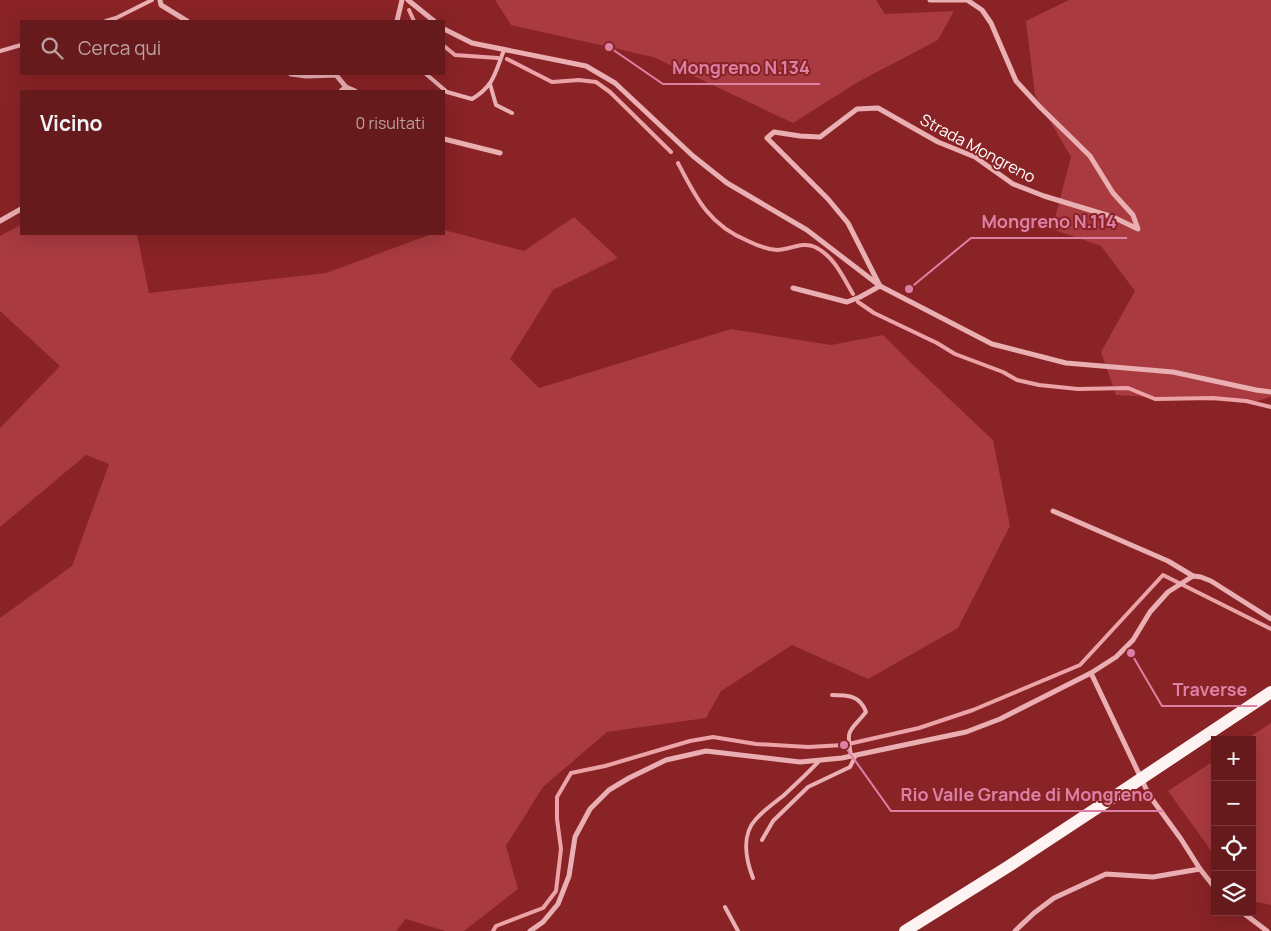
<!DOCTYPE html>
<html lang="it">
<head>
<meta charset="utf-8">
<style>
	:root { --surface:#671a1c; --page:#6f2729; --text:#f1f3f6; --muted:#bda1a3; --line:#7a383b }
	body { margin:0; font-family:Manrope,sans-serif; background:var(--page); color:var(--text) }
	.controls { position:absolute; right:15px; bottom:15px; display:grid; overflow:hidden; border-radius:0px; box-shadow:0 5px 20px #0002 }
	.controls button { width:45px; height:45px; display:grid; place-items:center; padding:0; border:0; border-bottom:1px solid var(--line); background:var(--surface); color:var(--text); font:25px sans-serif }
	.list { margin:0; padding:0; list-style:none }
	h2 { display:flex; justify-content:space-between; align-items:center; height:65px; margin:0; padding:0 20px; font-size:21px }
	h2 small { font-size:16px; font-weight:400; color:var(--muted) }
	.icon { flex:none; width:28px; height:28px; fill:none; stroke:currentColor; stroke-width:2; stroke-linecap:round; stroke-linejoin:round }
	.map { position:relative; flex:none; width:1271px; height:931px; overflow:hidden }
	.search { position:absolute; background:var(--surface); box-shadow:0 5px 20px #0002; left:20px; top:20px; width:425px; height:55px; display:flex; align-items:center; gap:12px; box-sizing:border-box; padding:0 18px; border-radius:0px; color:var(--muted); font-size:19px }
	.panel { position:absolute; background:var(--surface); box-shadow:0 5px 20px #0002; left:20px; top:90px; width:425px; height:145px; border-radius:0px }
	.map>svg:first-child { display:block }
	.green { fill:#a83a40 }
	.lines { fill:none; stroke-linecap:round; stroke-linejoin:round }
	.stream { stroke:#eba3a7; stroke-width:4 }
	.lane { stroke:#eaafb2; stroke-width:4 }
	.street { stroke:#eaafb2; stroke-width:5 }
	.primary { stroke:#fef3f3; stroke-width:12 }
	.primary-bridge { stroke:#fef3f3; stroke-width:12 }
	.labels { text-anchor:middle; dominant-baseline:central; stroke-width:4; stroke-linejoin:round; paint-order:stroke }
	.street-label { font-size:16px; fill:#fff; stroke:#892326 }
	.leader { fill:none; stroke:#dd80a5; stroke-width:2 }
	.callout-dot { fill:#dd80a5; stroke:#892326; stroke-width:2 }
	.callout-label { font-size:18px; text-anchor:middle; font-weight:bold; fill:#dd80a5; stroke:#892326; stroke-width:4; stroke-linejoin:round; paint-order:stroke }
</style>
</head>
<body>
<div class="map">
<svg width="1271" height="931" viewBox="0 0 1271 931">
	<rect width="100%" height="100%" fill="#892326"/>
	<g class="green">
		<polygon points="495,0 876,0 885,14 954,11 938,40 858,82 793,123 653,57 511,25"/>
		<polygon points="1069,0 1271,0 1271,397 1250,403 1116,395 1101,352 1135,291 1101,246 1052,229 1071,157 1035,95 1026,21"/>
		<polygon points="574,217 618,258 553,290 510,359 539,388 731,329 831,345 883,335 908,360 993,440 1010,526 958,628 868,679 792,645 721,691 706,718 607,732 543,787 506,846 518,889 464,931 445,931 406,919 396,931 0,931 0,618 72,566 109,464 86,455 0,527 0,428 60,366 0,311 0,236 21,225 21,234 137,234 149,293 326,273 432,234 444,234 444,230 524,251"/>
		<polygon points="1271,723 1271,905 1252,901 1252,740 1245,740"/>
		<polygon points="1215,760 1215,856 1168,791"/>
	</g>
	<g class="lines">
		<g class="stream">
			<polyline points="409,10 414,21"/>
			<polyline points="444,46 455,55 498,58"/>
			<polyline points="507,59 552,82 579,80 596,82 610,92 671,152"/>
			<path d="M678 163C696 198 709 225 748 241 758 246 766 249 777 250 790 250 802 241 815 247 834 256 843 277 853 294"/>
			<polyline points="858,302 874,313 937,343 955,354 1003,372 1017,380 1039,385 1078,389 1128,388 1155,399 1213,398 1246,401 1271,407"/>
			<polyline points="493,931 496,926 543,908 556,891 561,849 557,819 557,797 571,773 605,766 690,741 713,737 756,744 808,747 844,745 919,728 973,710 1080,665 1163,575 1271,629"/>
		</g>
		<g class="lane">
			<polyline points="106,21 116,18 152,0"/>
			<polyline points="0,51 21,45"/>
			<path d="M426 74 447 92 472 99C494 86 495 73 504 50"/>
			<polyline points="490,84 496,105 512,113"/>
			<path d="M832 695C847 695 860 695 866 712 849 733 846 727 851 756"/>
			<polyline points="762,840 773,821 808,787 850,767 856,755"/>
			<path d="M753 878C746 860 741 835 756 819 764 810 774 803 783 796 796 784 808 773 820 760"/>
			<polyline points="725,907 738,931"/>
		</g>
		<g class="street">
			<polyline points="160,0 161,5 187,21"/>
			<polyline points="408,0 434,21"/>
			<polyline points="397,21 402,0"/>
			<polyline points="444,29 472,43 586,66 615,83 693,156 727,183 807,230 880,286 992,344 1066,363 1173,372 1256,390 1271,392"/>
			<polyline points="291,74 306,76 336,75 346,87 341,91"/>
			<polyline points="346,87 355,91"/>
			<polyline points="444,139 500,153"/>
			<polyline points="0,221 21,209"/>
			<polyline points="793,288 847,302 860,297 880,286 848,223 828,199 767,138 774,132 800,136 820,137 857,109 878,108 938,142 975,157 1013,184 1044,196 1113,217 1138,229 1133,215 1113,193 1090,156 1040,107 1016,81 991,23 982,10 967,0 930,0"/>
			<polyline points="1053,511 1168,561 1193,576"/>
			<polyline points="1091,673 1149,795 1181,839 1200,869 1215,888"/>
			<polyline points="1242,912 1267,931"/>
			<polyline points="530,931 543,922 558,904 569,876 575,837 590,809 609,790 629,778 666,760 706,751 800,762 842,758 966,732 1000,719 1091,673 1116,657 1133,640 1150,612 1168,592 1193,576 1201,577 1211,581 1271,619"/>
			<polyline points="1015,931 1034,913 1054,898 1106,874 1153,877 1200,869"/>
		</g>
		<polyline class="primary" points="905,931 1009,866 1100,806"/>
		<polyline class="primary-bridge" points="1100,806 1271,692"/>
	</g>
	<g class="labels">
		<g class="street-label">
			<text transform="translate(978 148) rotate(28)">Strada Mongreno</text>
		</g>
	</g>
	<path class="leader" d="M609 47L663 84H820M909 289L971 238H1127M1131 653L1162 706H1257M844 745L891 811H1164"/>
	<g class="callout-dot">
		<circle cx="609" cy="47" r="5"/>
		<circle cx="909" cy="289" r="5"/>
		<circle cx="1131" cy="653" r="5"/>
		<circle cx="844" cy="745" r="5"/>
	</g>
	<g class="callout-label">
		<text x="741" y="74">Mongreno N.134</text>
		<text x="1049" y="228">Mongreno N.114</text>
		<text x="1210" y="696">Traverse</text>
		<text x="1027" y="801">Rio Valle Grande di Mongreno</text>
	</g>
</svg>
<div class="controls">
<button>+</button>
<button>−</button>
<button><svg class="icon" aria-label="locate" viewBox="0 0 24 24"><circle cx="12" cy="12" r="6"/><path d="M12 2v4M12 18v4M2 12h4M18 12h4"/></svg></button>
<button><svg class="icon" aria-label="layers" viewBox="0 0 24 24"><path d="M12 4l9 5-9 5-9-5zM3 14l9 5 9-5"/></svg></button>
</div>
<div class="search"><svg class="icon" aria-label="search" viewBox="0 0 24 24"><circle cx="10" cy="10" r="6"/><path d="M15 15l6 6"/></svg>Cerca qui</div>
<section class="panel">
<h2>Vicino<small>0 risultati</small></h2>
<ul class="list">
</ul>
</section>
</div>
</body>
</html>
